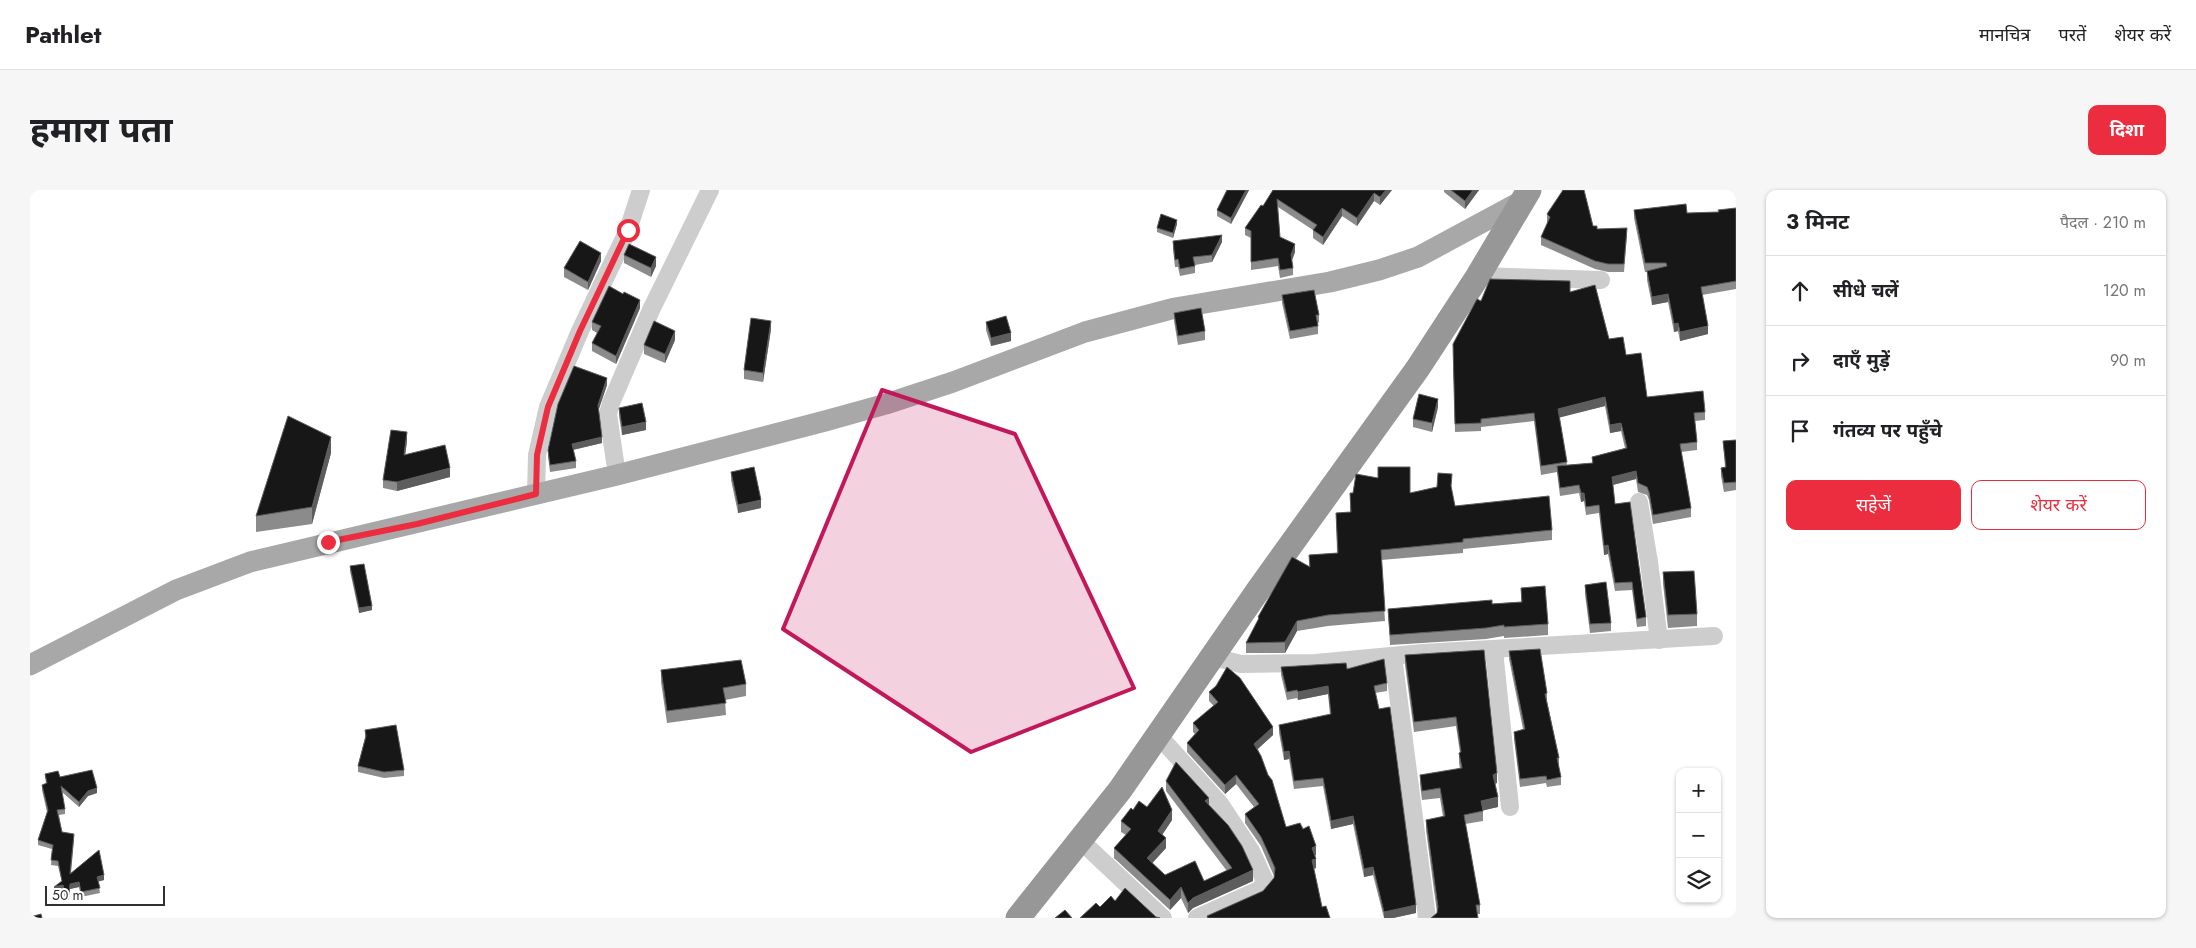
<!DOCTYPE html>
<html lang="hi">
<head>
<meta charset="utf-8">
<style>
	:root { --surface:#fff; --page:#f6f6f6; --text:#202124; --muted:#757577; --line:#e0e0e0; --accent:#eb2d3f }
	body { margin:0; font-family:Jost,"Noto Sans Devanagari",sans-serif; background:var(--page); color:var(--text) }
	.controls { position:absolute; right:15px; bottom:15px; display:grid; overflow:hidden; border-radius:10px; box-shadow:0 1px 4px #0004 }
	.controls button { width:45px; height:45px; display:grid; place-items:center; padding:0; border:0; border-bottom:1px solid var(--line); background:var(--surface); color:var(--text); font:25px sans-serif }
	.scale { position:absolute; left:15px; bottom:12px; width:120px; box-sizing:border-box; padding-left:5px; border:2px solid #303030; border-top:0; font-size:14px; line-height:18px; white-space:nowrap; color:#303030; -webkit-text-stroke:4px #fff; paint-order:stroke }
	.stop { position:absolute; width:15px; height:15px; margin:-11px; border:4px solid #eb2d3f; border-radius:50%; background:#fff }
	.stop.end { background:#eb2d3f; border-color:#fff; box-shadow:0 1px 5px #0008 }
	.list { margin:0; padding:0; list-style:none }
	h2 { display:flex; justify-content:space-between; align-items:center; height:65px; margin:0; padding:0 20px; font-size:21px }
	h2 small { font-size:16px; font-weight:400; color:var(--muted) }
	.list li { display:grid; grid-template-columns:32px 1fr auto; gap:15px; align-items:center; box-sizing:border-box; height:70px; padding:0 20px; border-top:1px solid var(--line) }
	.list b { display:block; font-size:19px; white-space:nowrap }
	.list em { font-size:16px; font-style:normal; color:var(--muted) }
	.actions { display:flex; gap:10px; padding:15px 20px }
	.actions a { flex:1; padding:11px 0; border:1px solid var(--accent); border-radius:10px; text-align:center; font-size:18px; color:var(--accent) }
	.actions .main { background:var(--accent); color:#fff }
	.icon { flex:none; width:28px; height:28px; fill:none; stroke:currentColor; stroke-width:2; stroke-linecap:round; stroke-linejoin:round }
	.map { position:relative; flex:none; width:1706px; height:728px; overflow:hidden; border-radius:10px }
	header { display:flex; align-items:center; gap:30px; box-sizing:border-box; height:70px; padding:0 25px; background:var(--surface); border-bottom:1px solid var(--line) }
	header strong { font-size:24px }
	nav { display:flex; gap:28px; margin-inline-start:auto; font-size:18px }
	.intro { display:flex; align-items:center; justify-content:space-between; box-sizing:border-box; height:120px; padding:0 30px }
	h1 { margin:0; font-size:35px }
	.button { padding:12px 22px; border-radius:10px; background:var(--accent); color:#fff; font-size:18px; font-weight:700 }
	main { display:flex; gap:30px; padding:0 30px }
	aside { flex:1; background:var(--surface); border-radius:10px; box-shadow:0 1px 4px #0004 }
	.map>svg:first-child { display:block }
	.lines { fill:none; stroke-linecap:round; stroke-linejoin:round }
	.minor { stroke:#cdcdcd; stroke-width:18 }
	.major { stroke:#a8a8a8; stroke-width:21 }
	.highway { stroke:#979797; stroke-width:25 }
	.wall { fill:#8b8b8b; fill-rule:evenodd }
	.shaded-wall { fill:#5d5d5d }
	.building { fill:#171717; stroke:#5d5d5d }
	.route { stroke:#eb2d3f; stroke-width:6 }
	.marked { fill:#c2185b; fill-opacity:0.2; stroke:#c2185b; stroke-width:4; stroke-linejoin:round }
</style>
</head>
<body>
<header>
<strong>Pathlet</strong>
<nav><a>मानचित्र</a><a>परतें</a><a>शेयर करें</a></nav>
</header>
<div class="intro"><h1>हमारा पता</h1><a class="button">दिशा</a></div>
<main>
<div class="map">
<svg width="1706" height="728" viewBox="0 0 1706 728">
	<rect width="100%" height="100%" fill="#fff"/>
	<g class="lines">
		<g class="minor">
			<polyline points="1448,86 1571,90"/>
			<polyline points="587,285 578,224 581,213 621,120 680,0"/>
			<polyline points="506,304 507,265 518,217 550,141 598,40 611,0"/>
			<polyline points="1609,312 1619,372 1629,450"/>
			<polyline points="1464,460 1480,617"/>
			<polyline points="1363,466 1397,728"/>
			<polyline points="1183,467 1211,474 1286,473 1393,463 1684,446"/>
			<polyline points="1128,545 1190,614 1221,661 1235,691 1234,694 1229,700 1167,728"/>
			<polyline points="1051,651 1133,728"/>
		</g>
		<polyline class="major" points="0,475 146,400 220,372 587,285 795,231 856,214 923,192 1055,142 1111,127 1145,118 1300,92 1349,80 1388,67 1490,12"/>
		<polyline class="highway" points="988,728 1090,600 1229,399 1388,178 1448,86 1499,0"/>
	</g>
	<g class="wall">
		<polygon points="1196,0 1219,0 1201,34 1187,26 1187,20 1197,0"/>
		<polygon points="1243,0 1362,0 1350,15 1344,11 1327,36 1312,26 1293,55 1283,48 1283,40 1248,17 1250,47 1265,62 1262,70 1263,78 1263,85 1250,88 1248,76 1221,80 1221,48 1215,45 1215,38 1233,16"/>
		<polygon points="1414,0 1449,0 1435,19 1414,2"/>
		<polygon points="1706,18 1706,99 1672,105 1678,144 1650,151 1648,141 1644,142 1638,112 1622,115 1617,90 1617,82 1615,82 1604,28 1604,20 1657,23 1688,22"/>
		<polygon points="1517,24 1563,36 1567,39 1597,45 1594,82 1578,82 1565,79 1511,55 1511,47 1518,33 1517,32"/>
		<polygon points="1147,34 1143,48 1127,42 1127,38"/>
		<polygon points="1143,51 1192,52 1182,72 1165,75 1165,83 1150,86 1148,77 1145,77 1143,59"/>
		<polygon points="594,65 626,76 621,87 594,73"/>
		<polygon points="571,71 558,100 534,87 534,78"/>
		<path d="M1540 102 1579 149 1596 165 1617 207 1675 222V230L1665 231 1667 252V260L1651 262 1661 318V327L1623 334 1619 310 1617 305 1608 302 1606 289 1583 295 1585 314 1616 427V436L1607 437 1602 400 1585 401 1578 364 1574 365 1569 323 1556 325 1554 311 1551 312 1549 303 1530 306 1527 282 1511 285 1504 231 1451 237V241L1425 242 1423 162 1451 111ZM1575 216 1580 243 1591 241 1595 258 1562 267V273L1537 275 1529 227Z"/>
		<polygon points="1252,105 1289,125 1289,132 1288,133 1288,144 1260,149 1252,113"/>
		<polygon points="610,118 586,174 562,161 562,153 567,143 562,140 562,132"/>
		<polygon points="1144,123 1175,141 1175,150 1148,155 1144,131"/>
		<polygon points="956,132 981,151 961,156 956,140"/>
		<polygon points="741,139 733,192 714,189 714,180"/>
		<polygon points="645,150 635,173 614,164 614,155"/>
		<polygon points="577,195 568,220 572,253 543,260 546,271 546,278 520,282 518,266 518,260"/>
		<polygon points="1408,217 1402,242 1383,237 1383,229"/>
		<polygon points="589,218 616,240 592,245 589,226"/>
		<polygon points="1706,250 1706,300 1694,302 1691,286 1691,278 1695,277 1693,251"/>
		<polygon points="377,251 375,265 420,287 367,301 353,298 353,290"/>
		<polygon points="301,263 282,334 226,342 226,326"/>
		<polygon points="701,282 731,318 708,323 701,290"/>
		<polygon points="1421,299 1425,316 1522,340 1522,350 1433,359 1433,363 1351,370 1355,431 1298,436 1267,441 1255,463 1216,463 1216,453 1228,431 1228,427 1279,376 1279,365 1307,363 1306,323 1320,322 1320,303 1380,303"/>
		<polygon points="320,376 342,420 329,423 320,381"/>
		<polygon points="1633,382 1667,424 1667,436 1638,438 1633,394"/>
		<polygon points="1555,395 1581,433 1581,441 1560,443 1555,404"/>
		<polygon points="1491,398 1518,434 1518,445 1474,448 1474,446 1456,449 1360,455 1358,419 1491,412"/>
		<polygon points="1454,460 1467,593 1465,594 1468,617 1453,620 1453,631 1435,634 1450,715 1450,724 1407,723 1396,640 1396,630 1413,627 1410,608 1392,610 1390,594 1390,585 1430,579 1429,573 1429,563 1430,563 1426,536 1384,542 1375,475 1375,465"/>
		<polygon points="1479,461 1517,503 1517,511 1529,568 1529,575 1528,576 1531,587 1531,595 1517,597 1516,593 1490,597 1484,549 1484,542 1493,539 1479,469"/>
		<polygon points="1251,477 1317,479 1357,493 1357,501 1345,503 1386,723 1363,728 1354,728 1343,685 1334,687 1323,634 1301,639 1293,596 1264,599 1259,569 1254,570 1249,543 1249,535 1300,525 1298,504 1268,510 1267,508 1257,510 1251,485"/>
		<polygon points="631,480 716,494 716,506 695,510 696,525 637,533 631,492"/>
		<polygon points="1179,502 1243,545 1228,559 1256,637 1286,665 1285,666 1286,678 1284,679 1292,717 1300,728 1177,728 1177,726 1233,701 1244,688 1244,686 1231,656 1215,633 1215,624 1224,617 1206,594 1195,604 1157,562 1157,553 1165,544 1163,542 1163,533 1184,516 1179,511"/>
		<polygon points="335,540 374,580 374,586 354,588 328,582 328,576 335,548"/>
		<polygon points="15,584 30,587 67,603 58,606 49,617 32,602 35,619 35,624 29,625 32,642 44,649 41,684 74,690 68,691 70,703 51,707 49,697 40,699 39,710 35,710 33,700 24,702 32,692 28,676 21,675 22,659 8,655 8,650 17,622 12,600 12,595 16,594"/>
		<polygon points="1136,591 1179,615 1223,691 1163,718 1158,723 1151,708 1140,720 1084,668 1084,658 1096,645 1091,642 1091,631 1103,620 1117,617 1142,630 1132,645 1136,658 1122,673 1135,685 1174,691 1197,681 1136,601"/>
	</g>
	<g class="shaded-wall">
		<polygon points="1216,0 1219,0 1201,34 1201,28"/>
		<polygon points="1356,0 1362,0 1350,15 1350,7"/>
		<polygon points="1443,0 1449,0 1435,19 1435,11"/>
		<polygon points="1344,3 1344,11 1327,36 1327,28"/>
		<polygon points="1312,18 1312,26 1293,55 1293,47"/>
		<polygon points="1147,30 1147,34 1143,48 1143,43"/>
		<polygon points="1192,45 1192,52 1182,72 1182,65"/>
		<polygon points="1265,54 1265,62 1261,73 1261,65"/>
		<polygon points="571,63 571,71 558,100 558,92"/>
		<polygon points="626,67 626,76 621,87 621,78"/>
		<polygon points="1638,104 1638,112 1622,115 1622,107"/>
		<polygon points="610,110 610,118 586,174 586,166"/>
		<polygon points="741,131 741,139 733,192 733,183"/>
		<polygon points="1648,133 1648,141 1644,142 1644,134"/>
		<polygon points="1678,136 1678,144 1650,151 1650,142"/>
		<polygon points="645,141 645,150 635,173 635,164"/>
		<polygon points="981,143 981,151 961,156 961,148"/>
		<polygon points="577,188 577,195 568,222 568,215"/>
		<polygon points="1575,207 1575,216 1528,228 1528,219"/>
		<polygon points="1408,209 1408,217 1402,242 1402,233"/>
		<polygon points="616,232 616,240 592,245 592,237"/>
		<polygon points="1591,233 1591,241 1580,243 1580,235"/>
		<polygon points="377,242 377,251 374,274 374,265"/>
		<polygon points="301,247 301,263 282,334 282,317"/>
		<polygon points="572,247 572,253 542,260 542,254"/>
		<polygon points="420,278 420,287 367,301 367,292"/>
		<polygon points="1606,281 1606,289 1582,295 1582,287"/>
		<polygon points="1551,303 1554,303 1554,311 1551,312"/>
		<polygon points="731,310 731,318 708,323 708,315"/>
		<polygon points="1578,355 1578,364 1574,365 1574,356"/>
		<polygon points="342,416 342,420 329,423 329,418"/>
		<polygon points="1267,431 1267,441 1255,463 1255,452"/>
		<polygon points="1298,496 1298,504 1268,510 1268,502"/>
		<polygon points="1243,537 1243,545 1224,562 1224,554"/>
		<polygon points="1259,561 1259,569 1254,570 1254,562"/>
		<polygon points="1467,583 1467,593 1463,594 1463,585"/>
		<polygon points="1206,585 1206,594 1195,604 1195,595"/>
		<polygon points="67,598 67,603 58,606 49,617 49,612 58,601"/>
		<polygon points="1468,607 1468,617 1451,621 1451,611"/>
		<polygon points="1179,608 1179,618 1175,611"/>
		<polygon points="1142,620 1142,630 1128,651 1128,641"/>
		<polygon points="1323,626 1323,634 1301,639 1301,631"/>
		<polygon points="1136,648 1136,658 1117,679 1117,668"/>
		<polygon points="1286,656 1286,665 1282,666 1282,658"/>
		<polygon points="1286,669 1286,678 1282,679 1282,670"/>
		<polygon points="1343,677 1343,685 1334,687 1334,679"/>
		<polygon points="1223,680 1223,691 1163,718 1158,723 1158,713 1163,708"/>
		<polygon points="74,685 74,690 67,692 67,687"/>
		<polygon points="49,692 49,697 40,699 39,710 40,694"/>
		<polygon points="33,695 33,700 24,702 24,697"/>
		<polygon points="1151,697 1151,708 1140,720 1140,710"/>
		<polygon points="1386,715 1386,723 1363,728 1354,728 1354,722"/>
	</g>
	<g class="building">
		<polygon points="1197,0 1216,0 1201,28 1187,20"/>
		<polygon points="1243,0 1356,0 1350,7 1344,3 1327,28 1312,18 1293,47 1283,40 1287,35 1247,9 1250,47 1265,54 1261,65 1263,78 1250,80 1248,68 1221,72 1221,41 1215,38 1231,15 1233,16"/>
		<polygon points="1421,0 1443,0 1435,11"/>
		<polygon points="1533,0 1554,0 1563,36 1567,36 1567,39 1597,38 1594,74 1578,74 1565,71 1511,47 1520,27 1517,24"/>
		<polygon points="1656,14 1657,23 1689,22 1688,20 1706,18 1706,91 1671,97 1678,136 1650,142 1648,133 1644,134 1638,104 1622,107 1617,81 1637,76 1636,73 1615,73 1604,20"/>
		<polygon points="1131,24 1147,30 1143,43 1127,38"/>
		<polygon points="1192,45 1182,65 1163,67 1165,76 1150,79 1148,69 1145,70 1143,51"/>
		<polygon points="550,51 571,63 558,92 534,78"/>
		<polygon points="599,54 626,67 621,78 594,65"/>
		<polygon points="1460,89 1540,91 1540,102 1565,95 1579,149 1593,147 1596,165 1611,163 1617,207 1673,201 1675,222 1664,223 1667,252 1650,254 1661,318 1623,325 1619,302 1617,297 1608,293 1606,281 1582,287 1585,314 1600,312 1616,427 1607,429 1602,392 1585,393 1578,355 1574,356 1569,315 1556,317 1554,303 1551,303 1549,295 1530,298 1527,276 1563,273 1562,267 1597,258 1591,233 1580,235 1575,207 1528,219 1537,272 1511,276 1504,223 1451,229 1451,233 1425,234 1423,154 1447,109 1451,111"/>
		<polygon points="579,96 593,104 594,102 610,110 586,166 562,153 571,136 562,132"/>
		<polygon points="1284,100 1289,125 1286,125 1288,136 1260,141 1252,105"/>
		<polygon points="1171,118 1175,141 1148,146 1144,123"/>
		<polygon points="976,126 981,143 961,148 956,132"/>
		<polygon points="721,128 741,131 733,183 714,180"/>
		<polygon points="624,131 645,141 635,164 614,155"/>
		<polygon points="544,176 577,188 568,215 572,247 542,254 546,271 520,275 518,260 528,214"/>
		<polygon points="1389,204 1408,209 1402,233 1383,229"/>
		<polygon points="612,213 616,232 592,237 589,218"/>
		<polygon points="258,226 301,247 282,317 226,326"/>
		<polygon points="361,240 377,242 374,265 415,255 420,278 367,292 353,290"/>
		<polygon points="1706,250 1706,292 1694,293 1691,278 1696,277 1693,251"/>
		<polygon points="724,277 731,310 708,315 701,282"/>
		<polygon points="1348,277 1380,277 1380,303 1407,297 1408,283 1422,284 1421,296 1425,316 1519,306 1522,340 1433,349 1433,352 1351,360 1355,421 1298,425 1267,431 1255,452 1216,453 1229,428 1228,427 1262,367 1280,377 1279,365 1308,363 1306,323 1321,322 1320,303 1323,303 1326,284 1348,288"/>
		<polygon points="334,374 342,416 329,418 320,376"/>
		<polygon points="1664,381 1667,424 1638,425 1633,382"/>
		<polygon points="1576,392 1581,433 1560,434 1555,395"/>
		<polygon points="1515,396 1518,434 1474,437 1474,435 1456,438 1360,445 1358,419 1462,410 1462,414 1492,412 1491,398"/>
		<polygon points="1510,459 1517,503 1515,504 1529,568 1527,568 1531,587 1517,590 1516,586 1490,589 1484,542 1495,539 1479,461"/>
		<polygon points="1454,460 1467,583 1463,585 1468,607 1451,611 1453,621 1434,625 1450,715 1446,715 1448,728 1401,728 1407,723 1408,717 1396,630 1415,626 1410,598 1392,601 1390,585 1432,578 1429,563 1431,562 1426,527 1384,532 1375,465"/>
		<polygon points="1354,469 1357,493 1344,496 1349,519 1360,517 1386,715 1354,722 1343,677 1334,679 1323,626 1301,631 1293,588 1264,591 1259,561 1254,562 1249,535 1301,524 1298,496 1268,502 1267,500 1257,502 1251,477 1316,473 1317,479"/>
		<polygon points="711,470 716,494 693,498 696,513 637,521 631,480"/>
		<polygon points="1197,477 1210,488 1243,537 1224,554 1231,566 1238,585 1242,590 1256,637 1270,633 1273,639 1279,636 1286,656 1282,658 1286,669 1282,670 1292,717 1296,716 1300,728 1178,728 1177,726 1233,701 1244,688 1245,678 1231,647 1215,624 1229,614 1206,585 1195,595 1157,553 1169,540 1163,533 1188,512 1179,502 1186,496"/>
		<polygon points="366,535 374,580 354,582 328,576 336,546 335,540"/>
		<polygon points="1146,572 1179,608 1175,611 1198,635 1212,656 1223,680 1163,708 1158,713 1151,697 1140,710 1084,658 1101,639 1091,631 1101,618 1103,620 1109,611 1117,617 1132,597 1142,620 1128,641 1136,648 1117,668 1135,685 1165,671 1174,691 1202,678 1136,591"/>
		<polygon points="62,580 67,598 58,601 49,612 31,596 35,619 27,620 32,642 44,644 40,684 69,660 74,685 67,687 70,698 51,702 49,692 40,694 39,705 35,705 33,695 24,697 32,691 28,671 21,670 23,655 8,650 18,620 12,595 17,593 15,584 28,581 30,587"/>
		<polygon points="1095,698 1126,727 1130,728 1050,728 1066,713 1070,717 1081,706 1085,711"/>
		<polygon points="1035,720 1042,728 1025,728"/>
		<polygon points="11,724 12,728 0,728 0,727"/>
	</g>
	<g class="lines">
		<polyline class="route" points="298,352 387,334 506,304 507,265 518,217 550,141 598,40"/>
	</g>
	<path class="marked" d="M852 200 985 244 1104 498 941 562 753 439Z"/>
</svg>
<div class="controls">
<button>+</button>
<button>−</button>
<button><svg class="icon" aria-label="layers" viewBox="0 0 24 24"><path d="M12 4l9 5-9 5-9-5zM3 14l9 5 9-5"/></svg></button>
</div>
<div class="scale">50 m</div>
<div class="stop" style="left:598px;top:40px"></div>
<div class="stop end" style="left:298px;top:352px"></div>
</div>
<aside>
<h2>3 मिनट<small>पैदल · 210 m</small></h2>
<ul class="list">
<li><svg class="icon" aria-label="ahead" viewBox="0 0 24 24"><path d="M12 20V5M6 11l6-6 6 6"/></svg><div><b>सीधे चलें</b></div><em>120 m</em></li>
<li><svg class="icon" aria-label="right" viewBox="0 0 24 24"><path d="M7 20v-9h11M14 6l5 5-5 5"/></svg><div><b>दाएँ मुड़ें</b></div><em>90 m</em></li>
<li><svg class="icon" aria-label="arrive" viewBox="0 0 24 24"><path d="M6 21V4h12l-3 4 3 4H6"/></svg><div><b>गंतव्य पर पहुँचे</b></div></li>
</ul>
<div class="actions"><a class="main">सहेजें</a><a>शेयर करें</a></div>
</aside>
</main>
</body>
</html>
